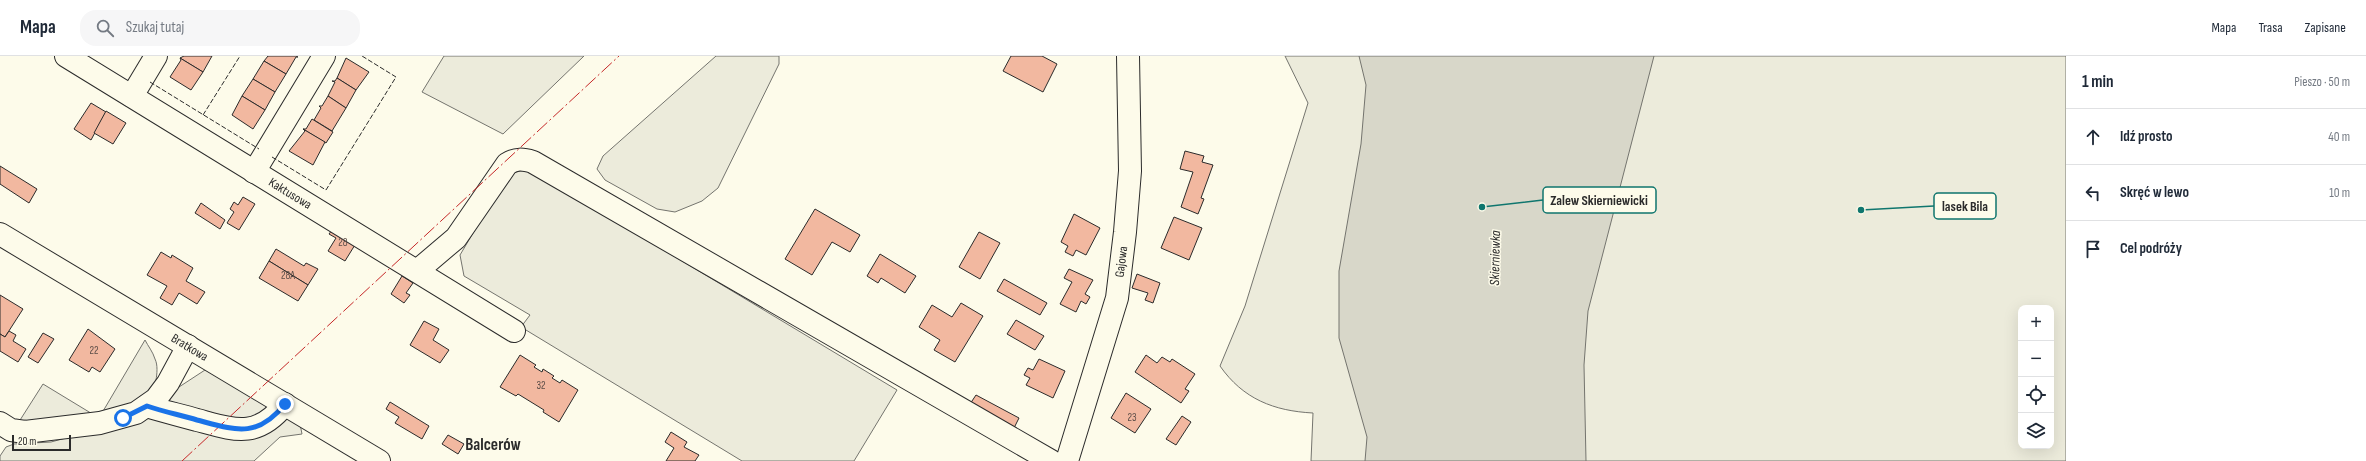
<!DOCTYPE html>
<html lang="pl">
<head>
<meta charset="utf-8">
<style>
	:root { --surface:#fff; --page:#f6f6f7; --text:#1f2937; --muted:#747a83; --line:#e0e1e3 }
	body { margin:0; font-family:"Sofia Sans Condensed",sans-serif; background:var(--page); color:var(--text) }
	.controls { position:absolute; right:12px; bottom:12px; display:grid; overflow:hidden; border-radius:8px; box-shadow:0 4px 16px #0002 }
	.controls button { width:36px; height:36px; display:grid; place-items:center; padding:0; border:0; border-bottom:1px solid var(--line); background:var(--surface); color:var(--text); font:20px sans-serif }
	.scale { position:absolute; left:12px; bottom:10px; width:59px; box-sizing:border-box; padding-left:4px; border:2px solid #2b2b2b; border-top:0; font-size:11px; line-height:14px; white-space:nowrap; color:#2b2b2b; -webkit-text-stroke:3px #fdfbea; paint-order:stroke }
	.stop { position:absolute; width:12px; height:12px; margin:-9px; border:3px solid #1a73e8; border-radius:50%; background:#fff }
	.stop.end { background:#1a73e8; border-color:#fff; box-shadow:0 1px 4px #0008 }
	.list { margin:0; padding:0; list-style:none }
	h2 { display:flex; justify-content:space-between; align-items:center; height:52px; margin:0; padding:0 16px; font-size:17px }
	h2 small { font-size:13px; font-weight:400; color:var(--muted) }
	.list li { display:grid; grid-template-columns:26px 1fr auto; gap:12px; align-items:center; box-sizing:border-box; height:56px; padding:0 16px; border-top:1px solid var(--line) }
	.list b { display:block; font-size:15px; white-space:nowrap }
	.list em { font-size:13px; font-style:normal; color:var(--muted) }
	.icon { flex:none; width:22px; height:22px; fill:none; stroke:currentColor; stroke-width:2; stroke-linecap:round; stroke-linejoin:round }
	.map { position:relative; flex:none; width:2066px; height:405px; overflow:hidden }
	header { display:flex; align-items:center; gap:24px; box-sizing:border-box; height:56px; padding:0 20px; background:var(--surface); border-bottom:1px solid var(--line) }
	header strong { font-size:19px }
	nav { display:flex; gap:22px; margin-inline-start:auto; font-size:14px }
	.search { width:280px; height:36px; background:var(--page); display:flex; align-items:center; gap:10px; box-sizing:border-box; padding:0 14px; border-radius:16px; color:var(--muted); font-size:15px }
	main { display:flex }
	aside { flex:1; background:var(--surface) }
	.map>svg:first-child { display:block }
	.green { fill:#ecebdb; stroke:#74746e; fill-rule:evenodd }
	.water { fill:#d8d7c9; stroke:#74746e }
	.building { fill:#f2b8a0; stroke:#2b2b2b }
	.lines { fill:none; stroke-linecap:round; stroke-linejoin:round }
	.minor-casing { stroke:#2b2b2b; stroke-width:24 }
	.minor { stroke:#fdfbea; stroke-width:22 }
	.fence { stroke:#2b2b2b; stroke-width:1; stroke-dasharray:5 2; stroke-linecap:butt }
	.power { stroke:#c62828; stroke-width:1; stroke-dasharray:14 3 2 3; stroke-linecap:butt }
	.route { stroke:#1a73e8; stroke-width:5 }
	.labels { text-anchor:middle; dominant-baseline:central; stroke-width:3; stroke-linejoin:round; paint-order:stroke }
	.number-label { font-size:11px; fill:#5d4e48 }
	.street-label { font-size:13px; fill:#2b2b2b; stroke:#fdfbea }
	.water-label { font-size:14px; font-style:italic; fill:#2b2b2b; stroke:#fdfbea }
	.district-label { font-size:17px; font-weight:bold; fill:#2b2b2b; stroke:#fdfbea }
	.leader { fill:none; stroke:#0f766e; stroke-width:1.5 }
	.callout-dot { fill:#0f766e; stroke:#fdfbea; stroke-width:1.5 }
	.callout { fill:#fdfbea; stroke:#0f766e; stroke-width:1.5 }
	.callout-label { font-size:14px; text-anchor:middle; font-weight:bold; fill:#2b2b2b }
</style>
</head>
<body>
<header>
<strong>Mapa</strong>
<div class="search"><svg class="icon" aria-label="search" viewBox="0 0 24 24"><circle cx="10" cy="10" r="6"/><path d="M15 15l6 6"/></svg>Szukaj tutaj</div>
<nav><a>Mapa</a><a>Trasa</a><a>Zapisane</a></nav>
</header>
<main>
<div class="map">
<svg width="2066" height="405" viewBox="0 0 2066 405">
	<rect width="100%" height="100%" fill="#fdfbea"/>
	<g class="green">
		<polygon points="444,0 584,0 503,78 422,36"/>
		<polygon points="716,0 779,0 779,8 718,132 702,145 675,156 657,153 605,124 597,113 603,100"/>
		<path d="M1285 0H2066V405H1311L1313 357C1274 355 1243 343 1220 310L1245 250 1308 47ZM2021 252H2051V390H2021Z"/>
		<polygon points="529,113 897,334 854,405 742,405 521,271 530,259 464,220 460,199 508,118"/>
		<path d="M145 284C148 290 153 296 155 303 158 309 157 318 156 324 148 364 92 363 61 366 46 367 31 370 15 372L43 328 99 362Z"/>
		<polygon points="205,314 210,314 272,352 248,369 157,350 179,331"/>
		<polygon points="150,359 220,375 286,362 300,368 302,378 280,381 254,405 0,405 0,400 6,391 14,388 51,386"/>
	</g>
	<polygon class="water" points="1359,0 1654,0 1588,255 1584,309 1586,405 1365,405 1367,381 1339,282 1339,215 1361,88 1366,29"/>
	<g class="building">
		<polygon points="184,0 212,0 203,16 180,2"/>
		<polygon points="268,0 296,0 298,1 296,1 286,18 264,5"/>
		<polygon points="1011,0 1042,0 1057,8 1043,36 1003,15"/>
		<polygon points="180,2 203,16 191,34 170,21 181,4"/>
		<polygon points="346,2 369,16 356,34 337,22"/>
		<polygon points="264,5 286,18 275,36 253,23"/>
		<polygon points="337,22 356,34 346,52 328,40 335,26 332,25 335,25"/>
		<polygon points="253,23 275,36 265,54 242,40"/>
		<polygon points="242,40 265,54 253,73 232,59"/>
		<polygon points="328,40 346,52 332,75 314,64 321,52 319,50 322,50"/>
		<polygon points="91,47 106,56 91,84 74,73"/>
		<polygon points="106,55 126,67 113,88 94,77"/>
		<polygon points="312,63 333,76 326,87 303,73 306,73"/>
		<polygon points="303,73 325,86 313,109 289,95 305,75"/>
		<polygon points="1185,95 1204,100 1202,106 1213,109 1201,142 1204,143 1198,158 1181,151 1193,116 1180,113"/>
		<polygon points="0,110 37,133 29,147 0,128"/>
		<polygon points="243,141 255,148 239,174 227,167 234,156 230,153 234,146 238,149"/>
		<polygon points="201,147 225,164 220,173 195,157"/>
		<polygon points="815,153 860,179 850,196 832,186 812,219 785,203"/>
		<polygon points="1074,158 1100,172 1086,199 1076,194 1073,200 1065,196 1068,190 1061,186"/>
		<polygon points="1174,161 1202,172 1189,204 1161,192"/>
		<polygon points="335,170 358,184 345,205 328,195 336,182 329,178"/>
		<polygon points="979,176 1000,187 980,223 959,211"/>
		<polygon points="276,193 304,210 306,207 318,213 308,229 269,205"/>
		<polygon points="161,196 171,202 172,199 193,212 186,225 205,236 197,248 179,237 172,249 160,242 167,230 147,219"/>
		<polygon points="880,198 916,220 905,237 881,222 878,227 867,220"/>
		<polygon points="269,205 308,229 298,245 259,222"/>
		<polygon points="1069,213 1093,224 1085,238 1090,241 1086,248 1081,245 1076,256 1060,248 1072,226 1064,222"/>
		<polygon points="1137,218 1160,227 1153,247 1145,244 1148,237 1132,232"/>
		<polygon points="402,220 413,227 406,237 410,239 404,247 391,238"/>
		<polygon points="1004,223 1047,247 1040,259 997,235"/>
		<polygon points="0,239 23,253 5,281 0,278"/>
		<polygon points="961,247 983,260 955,306 934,294 940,284 919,271 932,249 952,261"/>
		<polygon points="1016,264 1044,280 1035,294 1007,278"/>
		<polygon points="424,265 439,273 433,284 449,294 440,307 410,289"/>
		<polygon points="88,273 115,293 100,316 92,311 89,316 69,304"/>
		<polygon points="9,275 16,279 13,285 26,293 18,306 0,295 0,278 5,281"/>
		<polygon points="43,277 54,283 38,307 28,301"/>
		<polygon points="520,299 536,309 534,311 542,316 543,313 554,320 552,322 560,327 562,324 578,334 559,366 543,356 544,354 518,338 516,340 500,331"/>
		<polygon points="1146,299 1157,307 1162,301 1170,306 1172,303 1195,318 1185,333 1189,335 1181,347 1135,316"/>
		<polygon points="1039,303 1065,315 1053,342 1026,329 1030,322 1024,319 1028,312 1033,314"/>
		<polygon points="1126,337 1151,353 1135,377 1111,362"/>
		<polygon points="976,339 1019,362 1014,372 970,348"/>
		<polygon points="390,346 429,370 422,383 395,367 399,361 386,353"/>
		<polygon points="1182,360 1191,366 1176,389 1166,383"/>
		<polygon points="671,376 687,386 684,391 699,399 695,405 666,405 674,392 665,386"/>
		<polygon points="448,379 464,388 458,398 442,388"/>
	</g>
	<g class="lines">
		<defs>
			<g id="minor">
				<path id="s1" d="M66 0 514 275"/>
				<polyline points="132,40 156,0"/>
				<polyline points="254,116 324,0"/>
				<path id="s2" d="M0 178 379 405"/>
				<path d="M417 215 456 182 507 108C516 102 523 103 533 106L1051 405"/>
				<path d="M147 350C164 356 181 359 197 364 235 374 257 383 285 348"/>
				<polyline points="0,367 11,374 25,376 100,367 136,357 156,343 168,327 188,290"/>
				<path id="s3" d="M1067 405 1117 242 1125 176 1130 115 1128 0"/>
			</g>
		</defs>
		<use href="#minor" class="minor-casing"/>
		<use href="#minor" class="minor"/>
		<g class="fence">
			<polyline points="150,26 259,93"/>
			<polyline points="203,59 240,0"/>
			<polyline points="272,101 326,134 396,21 362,0"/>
		</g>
		<polyline class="power" points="182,405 619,0"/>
	</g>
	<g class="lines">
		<path class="route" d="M123 362 147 350C164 356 181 359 197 364 235 374 257 383 285 348"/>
	</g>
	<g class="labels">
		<g class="number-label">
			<text x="343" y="186">28</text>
			<text x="288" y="219">28A</text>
			<text x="94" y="294">22</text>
			<text x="541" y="329">32</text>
			<text x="1132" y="361">23</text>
		</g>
		<g class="street-label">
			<text stroke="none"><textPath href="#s1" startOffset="263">Kaktusowa</textPath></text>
			<text stroke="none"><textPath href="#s3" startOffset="207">Gajowa</textPath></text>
			<text stroke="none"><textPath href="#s2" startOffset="221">Bratkowa</textPath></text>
		</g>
		<g class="water-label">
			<text transform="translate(1495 202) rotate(-89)">Skierniewka</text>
		</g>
		<g class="district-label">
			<text x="493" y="389">Balcerów</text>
		</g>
	</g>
	<path class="leader" d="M1482 151L1543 144M1861 154L1934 150"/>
	<g class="callout-dot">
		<circle cx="1482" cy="151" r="4"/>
		<circle cx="1861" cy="154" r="4"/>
	</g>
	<g class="callout">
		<rect x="1543" y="131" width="113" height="26" rx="4"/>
		<rect x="1934" y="137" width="62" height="26" rx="4"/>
	</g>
	<g class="callout-label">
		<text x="1599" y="149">Zalew Skierniewicki</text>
		<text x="1965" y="155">lasek Bila</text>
	</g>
</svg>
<div class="controls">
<button>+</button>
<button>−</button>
<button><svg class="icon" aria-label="locate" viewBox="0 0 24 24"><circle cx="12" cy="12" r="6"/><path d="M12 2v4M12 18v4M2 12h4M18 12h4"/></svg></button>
<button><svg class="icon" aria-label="layers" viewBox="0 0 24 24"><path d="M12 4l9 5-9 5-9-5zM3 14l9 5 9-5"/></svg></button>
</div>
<div class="scale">20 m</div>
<div class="stop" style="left:123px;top:362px"></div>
<div class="stop end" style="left:285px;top:348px"></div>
</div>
<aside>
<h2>1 min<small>Pieszo · 50 m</small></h2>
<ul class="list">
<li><svg class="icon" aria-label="ahead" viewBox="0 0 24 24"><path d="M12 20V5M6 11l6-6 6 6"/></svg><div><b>Idź prosto</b></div><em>40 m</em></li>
<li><svg class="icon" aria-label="left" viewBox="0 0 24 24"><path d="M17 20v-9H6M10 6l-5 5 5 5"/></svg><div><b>Skręć w lewo</b></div><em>10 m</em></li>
<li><svg class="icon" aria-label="arrive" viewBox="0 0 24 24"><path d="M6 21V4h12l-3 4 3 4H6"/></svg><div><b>Cel podróży</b></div></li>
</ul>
</aside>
</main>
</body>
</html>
